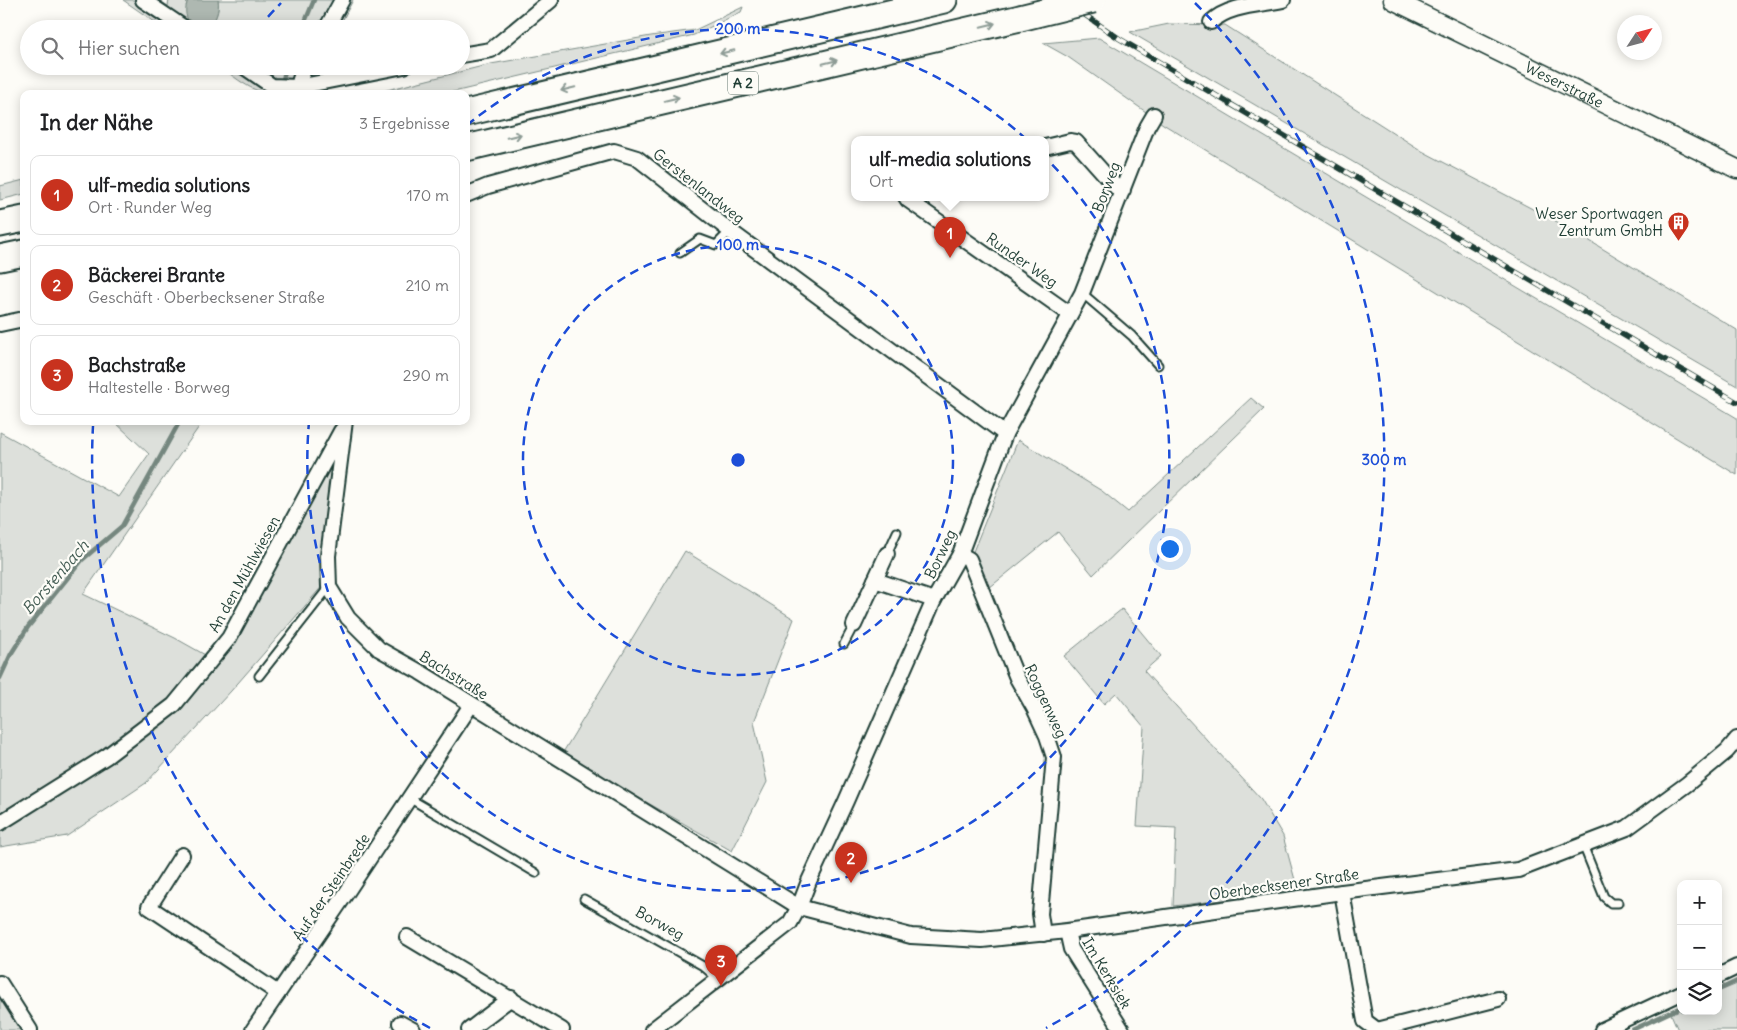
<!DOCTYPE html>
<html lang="de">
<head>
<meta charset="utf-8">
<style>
	:root { --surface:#fff; --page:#f6f6f6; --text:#202124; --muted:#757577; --line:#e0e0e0; --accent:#c8321e }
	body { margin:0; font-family:Delius,sans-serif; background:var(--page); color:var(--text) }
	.controls { position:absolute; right:15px; bottom:15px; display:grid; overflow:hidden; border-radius:10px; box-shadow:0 2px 12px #0003 }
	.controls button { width:45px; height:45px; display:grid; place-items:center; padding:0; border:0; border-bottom:1px solid var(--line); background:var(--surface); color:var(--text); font:25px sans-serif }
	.compass { position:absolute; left:1617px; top:15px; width:45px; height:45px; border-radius:50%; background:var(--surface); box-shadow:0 2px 12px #0003; rotate:54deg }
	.you { position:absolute; left:1169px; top:548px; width:18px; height:18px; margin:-12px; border:4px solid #fff; border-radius:50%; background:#1a73e8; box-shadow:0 0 0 8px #1a73e833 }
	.badge { display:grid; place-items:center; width:32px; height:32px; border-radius:50%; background:var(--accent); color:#fff; font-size:16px; font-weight:700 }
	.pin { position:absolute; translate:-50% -41px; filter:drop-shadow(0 1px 2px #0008) }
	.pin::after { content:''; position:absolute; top:26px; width:18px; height:15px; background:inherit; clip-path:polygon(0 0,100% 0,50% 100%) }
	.popup { position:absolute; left:851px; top:136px; width:198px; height:65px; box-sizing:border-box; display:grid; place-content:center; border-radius:10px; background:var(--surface); filter:drop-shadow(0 1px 4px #0005); font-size:16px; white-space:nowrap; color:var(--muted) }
	.popup b { font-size:19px; color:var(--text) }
	.popup::after { content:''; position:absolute; left:50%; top:100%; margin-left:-10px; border:10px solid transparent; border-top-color:var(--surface) }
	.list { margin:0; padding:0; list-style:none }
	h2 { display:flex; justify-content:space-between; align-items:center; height:65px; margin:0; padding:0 20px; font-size:21px }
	h2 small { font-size:16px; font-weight:400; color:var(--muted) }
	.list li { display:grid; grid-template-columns:32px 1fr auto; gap:15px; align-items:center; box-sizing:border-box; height:80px; margin:0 10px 10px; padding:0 10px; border:1px solid var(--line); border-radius:10px }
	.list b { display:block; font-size:19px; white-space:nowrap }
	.list p { margin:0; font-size:16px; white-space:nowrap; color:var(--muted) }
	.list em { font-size:16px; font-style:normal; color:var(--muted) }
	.icon { flex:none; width:28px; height:28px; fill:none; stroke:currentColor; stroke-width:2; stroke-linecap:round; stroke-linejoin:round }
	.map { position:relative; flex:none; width:1737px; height:1030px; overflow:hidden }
	.search { position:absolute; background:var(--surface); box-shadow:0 2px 12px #0003; left:20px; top:20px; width:450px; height:55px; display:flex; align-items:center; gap:12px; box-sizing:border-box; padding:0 18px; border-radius:28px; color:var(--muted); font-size:19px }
	.panel { position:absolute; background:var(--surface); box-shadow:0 2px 12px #0003; left:20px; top:90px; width:450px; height:335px; border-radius:10px }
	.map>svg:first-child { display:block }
	.green { fill:#dde0db; stroke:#7e8e88 }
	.water { fill:#aeb8b1; stroke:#75877f }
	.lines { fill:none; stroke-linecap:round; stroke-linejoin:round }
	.stream { stroke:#75877f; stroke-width:4.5 }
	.service-casing { stroke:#1f3d34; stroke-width:11 }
	.minor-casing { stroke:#1f3d34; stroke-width:18 }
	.tertiary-casing { stroke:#1f3d34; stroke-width:21 }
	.motorway-casing { stroke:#1f3d34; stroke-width:29 }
	.service { stroke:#fdfcf7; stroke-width:7 }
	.minor { stroke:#fdfcf7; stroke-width:14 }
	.tertiary { stroke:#fdfcf7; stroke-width:18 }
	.motorway { stroke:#fdfcf7; stroke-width:25 }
	.rail-casing { stroke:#1f3d34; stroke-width:5.5 }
	.rail { stroke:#fdfcf7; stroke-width:4; stroke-dasharray:11; stroke-linecap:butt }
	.motorway-bridge-casing { stroke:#1f3d34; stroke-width:29; stroke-linecap:butt }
	.motorway-bridge { stroke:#fdfcf7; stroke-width:25 }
	.oneway { stroke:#8e9c96 }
	.ring { fill:none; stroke:#1d4ed8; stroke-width:2.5; stroke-dasharray:9 6 }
	.labels { text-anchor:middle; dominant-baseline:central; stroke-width:4.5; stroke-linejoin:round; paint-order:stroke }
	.shield { fill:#fdfcf7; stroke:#62766e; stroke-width:1 }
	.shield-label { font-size:14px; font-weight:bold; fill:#1f3d34 }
	.street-label { font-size:15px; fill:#1f3d34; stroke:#fdfcf7 }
	.poi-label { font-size:15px; fill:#1f3d34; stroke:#fdfcf7; text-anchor:end }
	.water-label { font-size:16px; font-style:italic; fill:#435c53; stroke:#fdfcf7 }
	.centre { fill:#1d4ed8; stroke:#fdfcf7; stroke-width:2.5 }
	.ring-label { font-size:15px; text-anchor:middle; font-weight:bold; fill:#1d4ed8; stroke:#fdfcf7; stroke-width:4.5; stroke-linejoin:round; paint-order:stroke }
</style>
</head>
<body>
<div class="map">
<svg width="1737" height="1030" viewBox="0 0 1737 1030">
	<rect width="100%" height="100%" fill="#fdfcf7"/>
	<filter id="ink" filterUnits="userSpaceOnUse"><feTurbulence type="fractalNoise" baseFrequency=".02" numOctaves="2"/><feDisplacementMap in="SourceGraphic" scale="10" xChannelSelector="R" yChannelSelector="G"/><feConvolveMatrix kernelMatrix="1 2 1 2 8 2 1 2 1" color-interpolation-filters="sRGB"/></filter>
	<g filter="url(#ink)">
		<g class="green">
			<polygon points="123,0 159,0 168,6 169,0 188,0 186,6 200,28 204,29 165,29"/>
			<path d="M218 0H353L338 29H209C215 21 220 10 218 0Z"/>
			<polygon points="743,7 741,12 694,35 445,94 371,94 491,64 651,36 695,30"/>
			<polygon points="1169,24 1225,25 1422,151 1565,226 1737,330 1737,386 1130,32"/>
			<polygon points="1099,38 1737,418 1737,475 1163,124 1068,57 1043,43"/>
			<path d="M219 66H320L317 72 321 81C310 85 298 91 287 93 260 100 239 80 219 66Z"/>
			<polygon points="24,180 24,194 0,200 0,186"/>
			<polygon points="1251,398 1264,409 1093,575 1058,532 989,588 972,554 1018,440 1102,491 1128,512"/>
			<polygon points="114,421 203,421 83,594 175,638 216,661 342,436 325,583 231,691 146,783 67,836 0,847 0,432 119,497 149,454"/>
			<polygon points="685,551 794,619 754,722 767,782 732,851 562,754"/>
			<polygon points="1122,609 1161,656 1144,671 1261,799 1283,836 1298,891 1173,906 1176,828 1137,826 1144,727 1116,693 1104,704 1064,656"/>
			<polygon points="1737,984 1737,1030 1678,1030 1671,1014 1681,1009 1681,1011 1718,1011 1718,992"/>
			<polygon points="0,993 22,1030 0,1030"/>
		</g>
		<path class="water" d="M188 0H218C220 10 215 21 209 29 191 29 181 18 188 0Z"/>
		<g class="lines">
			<g class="stream">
				<polyline points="302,29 314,0"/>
				<polyline points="280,94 286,66"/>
				<polyline points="0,678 11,654 28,627 82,560 122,526 180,421"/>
				<polyline points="1718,990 1737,981"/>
				<polyline points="1632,1030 1681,1007"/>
			</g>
			<defs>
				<g id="service">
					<polyline points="680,253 700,239 716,245 730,231"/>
					<polyline points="1082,293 1132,336 1158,365"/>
					<polyline points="887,554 897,532"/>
					<polyline points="844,644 854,625"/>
					<polyline points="259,676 329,587"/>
					<polyline points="409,798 536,873"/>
					<polyline points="1583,845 1604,897 1611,903 1618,903"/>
					<polyline points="584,899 703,966 718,979"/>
				</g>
				<g id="minor">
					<polyline points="143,0 186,29"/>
					<path d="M1211 22C1229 5 1260 5 1283 0"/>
					<polyline points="326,29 342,0"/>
					<polyline points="461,55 491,50 551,0"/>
					<polyline points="243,66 272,86 298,87 404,66"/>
					<path d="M299 94C297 83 301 76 306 66"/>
					<polyline points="1045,147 1070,141 1076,142 1117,188 1123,190"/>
					<polyline points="466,195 488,186 614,151 637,158 730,231 1005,434"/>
					<polyline points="906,197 908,200 1070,314"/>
					<polyline points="0,324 24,319"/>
					<polyline points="345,421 328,556 329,587 348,618 379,649 420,672 799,907 911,936 982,940 1067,931 1342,892 1518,870 1627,828 1687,784 1727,751 1737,739"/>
					<polyline points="887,554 875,580 934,600"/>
					<polyline points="960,554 969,559 1017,678 1034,708 1047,736 1054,757 1040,914 1043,934"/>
					<polyline points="854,625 875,580"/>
					<polyline points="0,823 107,756 174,705 229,638 341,431"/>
					<polyline points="182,855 149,907 278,993"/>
					<polyline points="1342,892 1365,1021 1377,1030"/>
					<polyline points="1067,931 1071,949 1122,1030"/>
					<polyline points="407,937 562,1030"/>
					<polyline points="1718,976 1737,967"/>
					<polyline points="0,983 30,1030"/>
					<polyline points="400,1023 413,1030"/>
					<polyline points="253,1030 343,898 471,705"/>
					<polyline points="469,1030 511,998"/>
					<polyline points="652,1030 790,923 799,907 809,881 846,801 934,600 960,554 1005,434 1082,293 1147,127 1154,115"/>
					<polyline points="1377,1030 1498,999"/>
					<polyline points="1602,1030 1681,993"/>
				</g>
				<g id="tertiary">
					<path id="s1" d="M1393 0 1737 169"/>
				</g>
				<g id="motorway">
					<polyline points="466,113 944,0"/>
					<polyline points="466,148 1020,18"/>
					<polyline points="0,224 24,219"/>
					<polyline points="0,258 24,253"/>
				</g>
			</defs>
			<use href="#service" class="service-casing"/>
			<use href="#minor" class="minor-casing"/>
			<use href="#tertiary" class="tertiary-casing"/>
			<use href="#motorway" class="motorway-casing"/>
			<use href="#service" class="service"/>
			<use href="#minor" class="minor"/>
			<use href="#tertiary" class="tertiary"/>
			<use href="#motorway" class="motorway"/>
			<defs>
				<polyline id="rail" points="1063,0 1120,39 1737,402"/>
			</defs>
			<use href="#rail" class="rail-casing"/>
			<use href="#rail" class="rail"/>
			<defs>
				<polyline id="motorway-bridge" points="1020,18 1093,0"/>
			</defs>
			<use href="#motorway-bridge" class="motorway-bridge-casing"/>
			<use href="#motorway-bridge" class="motorway-bridge"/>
		</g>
		<defs><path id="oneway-shaft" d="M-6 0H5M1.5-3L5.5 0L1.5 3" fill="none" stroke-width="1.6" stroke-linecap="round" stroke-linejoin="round" transform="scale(1.25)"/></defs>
		<g class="oneway">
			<use href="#oneway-shaft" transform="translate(988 25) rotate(-13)"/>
			<use href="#oneway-shaft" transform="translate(727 52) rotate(167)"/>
			<use href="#oneway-shaft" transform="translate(830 62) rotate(-13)"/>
			<use href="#oneway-shaft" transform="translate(568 89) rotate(167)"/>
			<use href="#oneway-shaft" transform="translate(672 99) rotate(-13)"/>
			<use href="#oneway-shaft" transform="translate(514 136) rotate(-13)"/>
		</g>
	</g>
	<g class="ring">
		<circle cx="738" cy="460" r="215"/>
		<path d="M467 125A431 431 0 1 1 309 422"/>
		<path d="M430 1028A646 646 0 0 1 93 426M258 28A646 646 0 0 1 281 3M1195 3A646 646 0 0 1 1046 1028"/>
	</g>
	<defs>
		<symbol id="building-pin" viewBox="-11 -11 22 30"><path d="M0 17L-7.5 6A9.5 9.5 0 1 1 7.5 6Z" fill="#c8321e" stroke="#fdfcf7"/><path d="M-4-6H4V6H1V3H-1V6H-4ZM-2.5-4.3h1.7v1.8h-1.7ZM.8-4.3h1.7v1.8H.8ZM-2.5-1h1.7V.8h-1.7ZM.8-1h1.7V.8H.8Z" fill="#fff"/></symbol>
	</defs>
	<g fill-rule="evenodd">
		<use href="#building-pin" x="1666" y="210" width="25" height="34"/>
	</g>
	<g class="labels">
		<rect class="shield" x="728" y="71.5" width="30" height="23" rx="4"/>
		<g class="shield-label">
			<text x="743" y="83">A 2</text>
		</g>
		<g class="street-label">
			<text stroke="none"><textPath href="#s1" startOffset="191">Weserstraße</textPath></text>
			<text transform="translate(699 186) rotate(38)">Gerstenlandweg</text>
			<text transform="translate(1106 187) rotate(-69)">Borweg</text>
			<text transform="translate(1022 260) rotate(35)">Runder Weg</text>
			<text transform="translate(940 554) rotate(-64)">Borweg</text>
			<text transform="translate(244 574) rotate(-61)">An den Mühlwiesen</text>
			<text transform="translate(454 675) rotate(32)">Bachstraße</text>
			<text transform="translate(1046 701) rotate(65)">Roggenweg</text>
			<text transform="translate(1284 884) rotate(-8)">Oberbecksener Straße</text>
			<text transform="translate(331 887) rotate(-56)">Auf der Steinbrede</text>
			<text transform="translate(660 923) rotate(29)">Borweg</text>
			<text transform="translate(1107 973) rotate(59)">Im Kerksiek</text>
		</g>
		<g class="poi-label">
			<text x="1663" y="213">Weser Sportwagen<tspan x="1663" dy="17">Zentrum GmbH</tspan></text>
		</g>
		<g class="water-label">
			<text transform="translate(55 577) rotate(-49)">Borstenbach</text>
		</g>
	</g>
	<circle cx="738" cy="460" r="8" class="centre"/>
	<g class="ring-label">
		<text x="738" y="34">200 m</text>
		<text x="738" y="250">100 m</text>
		<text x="1384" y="465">300 m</text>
	</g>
</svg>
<div class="controls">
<button>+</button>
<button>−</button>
<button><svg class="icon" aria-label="layers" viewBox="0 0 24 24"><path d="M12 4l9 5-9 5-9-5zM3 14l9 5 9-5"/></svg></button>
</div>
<svg class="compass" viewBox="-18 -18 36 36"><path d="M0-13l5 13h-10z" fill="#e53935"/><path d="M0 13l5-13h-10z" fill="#757577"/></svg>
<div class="you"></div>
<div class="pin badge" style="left:950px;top:258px">1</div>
<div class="popup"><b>ulf-media solutions</b>Ort</div>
<div class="pin badge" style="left:851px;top:883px">2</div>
<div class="pin badge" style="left:721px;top:986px">3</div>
<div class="search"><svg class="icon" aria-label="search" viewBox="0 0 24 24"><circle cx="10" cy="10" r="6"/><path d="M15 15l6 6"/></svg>Hier suchen</div>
<section class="panel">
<h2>In der Nähe<small>3 Ergebnisse</small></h2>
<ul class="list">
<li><span class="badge">1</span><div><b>ulf-media solutions</b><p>Ort · Runder Weg</p></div><em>170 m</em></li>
<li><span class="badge">2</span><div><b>Bäckerei Brante</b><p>Geschäft · Oberbecksener Straße</p></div><em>210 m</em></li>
<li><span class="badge">3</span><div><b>Bachstraße</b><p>Haltestelle · Borweg</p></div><em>290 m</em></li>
</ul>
</section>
</div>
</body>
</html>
